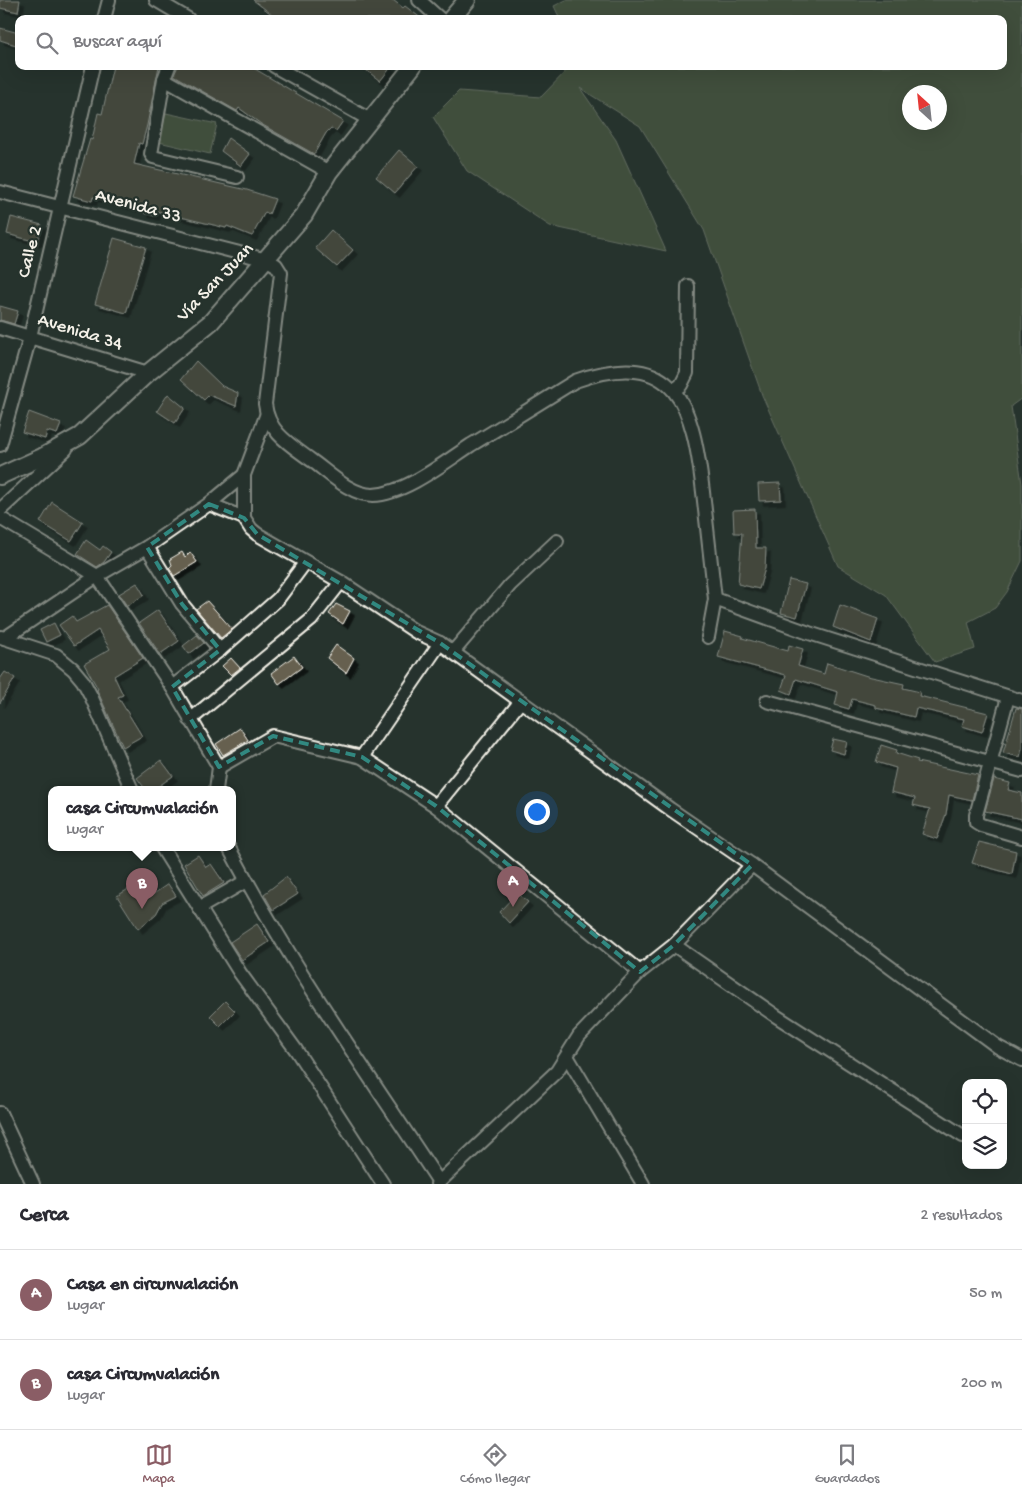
<!DOCTYPE html>
<html lang="es">
<head>
<meta charset="utf-8">
<style>
	:root { --surface:#fff; --page:#f7f7f7; --text:#2b2b33; --muted:#7c7c81; --line:#e1e1e2; --accent:#8a5d65 }
	body { margin:0; font-family:"Gochi Hand",sans-serif; background:var(--page); color:var(--text) }
	.controls { position:absolute; right:15px; bottom:15px; display:grid; overflow:hidden; border-radius:10px; box-shadow:0 5px 20px #0002 }
	.controls button { width:45px; height:45px; display:grid; place-items:center; padding:0; border:0; border-bottom:1px solid var(--line); background:var(--surface); color:var(--text); font:25px sans-serif }
	.compass { position:absolute; left:902px; top:85px; width:45px; height:45px; border-radius:50%; background:var(--surface); box-shadow:0 5px 20px #0002; rotate:333deg }
	.you { position:absolute; left:536px; top:811px; width:18px; height:18px; margin:-12px; border:4px solid #fff; border-radius:50%; background:#1a73e8; box-shadow:0 0 0 8px #1a73e833 }
	.badge { display:grid; place-items:center; width:32px; height:32px; border-radius:50%; background:var(--accent); color:#fff; font-size:16px; font-weight:700 }
	.pin { position:absolute; translate:-50% -41px; filter:drop-shadow(0 1px 2px #0008) }
	.pin::after { content:''; position:absolute; top:26px; width:18px; height:15px; background:inherit; clip-path:polygon(0 0,100% 0,50% 100%) }
	.popup { position:absolute; left:48px; top:786px; width:188px; height:65px; box-sizing:border-box; display:grid; place-content:center; border-radius:10px; background:var(--surface); filter:drop-shadow(0 1px 4px #0005); font-size:16px; white-space:nowrap; color:var(--muted) }
	.popup b { font-size:19px; color:var(--text) }
	.popup::after { content:''; position:absolute; left:50%; top:100%; margin-left:-10px; border:10px solid transparent; border-top-color:var(--surface) }
	.list { margin:0; padding:0; list-style:none }
	h2 { display:flex; justify-content:space-between; align-items:center; height:65px; margin:0; padding:0 20px; font-size:21px }
	h2 small { font-size:16px; font-weight:400; color:var(--muted) }
	.list li { display:grid; grid-template-columns:32px 1fr auto; gap:15px; align-items:center; box-sizing:border-box; height:90px; padding:0 20px; border-top:1px solid var(--line) }
	.list b { display:block; font-size:19px; white-space:nowrap }
	.list p { margin:0; font-size:16px; white-space:nowrap; color:var(--muted) }
	.list em { font-size:16px; font-style:normal; color:var(--muted) }
	.icon { flex:none; width:28px; height:28px; fill:none; stroke:currentColor; stroke-width:2; stroke-linecap:round; stroke-linejoin:round }
	.map { position:relative; flex:none; width:1022px; height:1184px; overflow:hidden }
	.search { position:absolute; background:var(--surface); box-shadow:0 5px 20px #0002; left:15px; right:15px; top:15px; height:55px; display:flex; align-items:center; gap:12px; box-sizing:border-box; padding:0 18px; border-radius:10px; color:var(--muted); font-size:19px }
	.sheet { height:245px; background:var(--surface) }
	nav { display:flex; justify-content:space-around; align-items:center; box-sizing:border-box; height:70px; border-top:1px solid var(--line); background:var(--surface); font-size:14px; color:var(--muted) }
	nav a { display:grid; justify-items:center; gap:2px }
	nav .on { color:var(--accent) }
	.map>svg:first-child { display:block }
	.green { fill:#616f50; stroke:#aab09c; fill-rule:evenodd }
	.building { fill:#66614f; stroke:#f4f1e8; filter:url(#shadow) }
	.lines { fill:none; stroke-linecap:round; stroke-linejoin:round }
	.minor-casing { stroke:#f4f1e8; stroke-width:16 }
	.tertiary-casing { stroke:#f4f1e8; stroke-width:20 }
	.minor { stroke:#26332d; stroke-width:12 }
	.tertiary { stroke:#26332d; stroke-width:16 }
	.marked { fill:none; stroke:#318880; stroke-width:4; stroke-dasharray:10 6; stroke-linejoin:round }
	.labels { text-anchor:middle; dominant-baseline:central; stroke-width:4.5; stroke-linejoin:round; paint-order:stroke }
	.street-label { font-size:19px; fill:#f4f1e8; stroke:#26332d }
</style>
</head>
<body>
<div class="map">
<svg width="1022" height="1184" viewBox="0 0 1022 1184">
	<defs>
		<filter id="shadow"><feDropShadow dx="4.5" dy="4.5" stdDeviation="0" flood-color="#0009"/></filter>
	</defs>
	<rect width="100%" height="100%" fill="#26332d"/>
	<filter id="ink" filterUnits="userSpaceOnUse"><feTurbulence type="fractalNoise" baseFrequency=".02" numOctaves="2"/><feDisplacementMap in="SourceGraphic" scale="10" xChannelSelector="R" yChannelSelector="G"/><feConvolveMatrix kernelMatrix="1 2 1 2 8 2 1 2 1" color-interpolation-filters="sRGB"/></filter>
	<g filter="url(#ink)">
		<g class="green">
			<path d="M566 0H1022V398L1011 406 1022 484V561L1007 592 995 608 968 622 975 649 935 662 886 595 838 566 762 395 704 230 640 126 580 88 616 140 666 251 550 226 467 171 433 117 459 91 541 97 571 66H1003V19H560L554 6ZM940 92V122H910V92Z"/>
			<polygon points="166,113 217,124 210,154 159,142"/>
		</g>
		<g class="building">
			<polygon points="0,0 20,0 18,12 0,8"/>
			<polygon points="253,0 393,0 403,8 405,6 422,19 278,19"/>
			<polygon points="0,28 19,33 19,46 0,40"/>
			<polygon points="113,66 159,66 147,125 142,144 139,143 134,164 247,190 275,199 269,214 265,212 252,236 227,226 226,228 156,211 155,216 144,213 145,210 93,197 92,201 73,196 90,139 92,140 98,113 102,114"/>
			<polygon points="178,66 250,66 343,121 336,131 331,128 326,133 314,154 261,124 239,108 237,111 174,75"/>
			<polygon points="361,66 392,66 380,81"/>
			<polygon points="228,138 250,154 241,166 221,151"/>
			<polygon points="399,150 418,166 395,193 376,177"/>
			<polygon points="11,217 42,225 37,242 7,234"/>
			<polygon points="331,230 353,250 337,267 315,248"/>
			<polygon points="114,238 146,247 126,313 95,304"/>
			<polygon points="0,306 18,311 14,324 0,320"/>
			<polygon points="196,361 222,386 238,393 236,406 209,395 204,400 181,379"/>
			<polygon points="168,394 185,408 175,423 157,411"/>
			<polygon points="29,412 61,424 57,434 47,431 45,439 22,432"/>
			<polygon points="780,483 781,500 759,501 758,484"/>
			<polygon points="52,502 83,522 71,541 40,522"/>
			<polygon points="755,509 756,548 766,548 765,568 759,589 738,584 742,533 734,533 733,510"/>
			<polygon points="86,540 100,550 103,546 111,552 104,562 97,567 77,554"/>
			<polygon points="182,552 185,557 190,552 197,562 174,576 169,568 172,565 170,559"/>
			<polygon points="789,580 806,584 797,617 781,613"/>
			<polygon points="137,583 144,595 127,606 119,594"/>
			<polygon points="207,601 232,629 221,638 196,609"/>
			<polygon points="336,604 350,611 343,624 329,614"/>
			<polygon points="107,605 143,658 114,676 123,695 118,697 142,736 123,747 97,690 98,689 84,664 110,649 98,630 74,646 59,625 72,616 76,622"/>
			<polygon points="840,605 878,619 871,642 833,627"/>
			<polygon points="158,610 179,641 160,654 139,623"/>
			<polygon points="54,623 60,635 46,642 40,630"/>
			<polygon points="725,631 743,636 742,638 788,651 789,645 803,649 798,666 824,674 827,663 867,676 904,684 903,688 920,692 919,696 988,713 982,732 962,726 964,719 916,708 914,717 876,708 876,705 852,699 849,709 835,705 838,692 796,679 791,694 781,690 786,675 718,657"/>
			<polygon points="197,635 204,643 189,654 183,646"/>
			<polygon points="336,645 354,658 346,673 327,658"/>
			<polygon points="294,656 302,667 279,684 271,673"/>
			<polygon points="231,658 240,668 231,675 222,666"/>
			<polygon points="5,672 15,678 0,703 0,679"/>
			<polygon points="1016,708 1022,709 1022,748 1020,757 1003,753"/>
			<polygon points="240,728 248,740 223,755 216,744"/>
			<polygon points="833,739 847,742 844,754 830,750"/>
			<polygon points="881,745 897,750 896,753 918,760 917,762 978,775 972,800 949,795 946,814 937,839 922,834 930,809 913,805 915,798 891,792 896,768 876,762"/>
			<polygon points="161,760 173,776 153,790 146,790 137,778"/>
			<polygon points="994,779 1010,783 1008,790 1022,793 1022,819 985,811"/>
			<polygon points="979,842 1016,851 1012,874 972,863"/>
			<polygon points="198,855 206,867 211,864 224,883 203,896 184,864"/>
			<polygon points="286,877 298,894 273,910 264,894"/>
			<polygon points="140,882 152,895 168,884 176,896 162,903 156,914 138,929 117,896"/>
			<polygon points="517,893 528,902 509,923 499,912"/>
			<polygon points="257,924 269,942 242,960 230,942"/>
			<polygon points="225,1001 235,1011 220,1026 210,1016"/>
		</g>
		<g class="lines">
			<defs>
				<g id="minor">
					<polyline points="156,0 188,19"/>
					<polyline points="419,0 440,19"/>
					<polyline points="104,19 109,0"/>
					<polyline points="169,66 164,79 151,154 153,157 237,177"/>
					<polyline points="274,66 370,120"/>
					<polyline points="164,79 329,172"/>
					<path d="M0 192 267 260 276 265 281 273 265 404C268 432 289 444 311 460 328 472 350 495 373 495 405 494 445 462 471 445 506 424 541 402 575 381 678 345 693 407 703 492 707 528 711 563 715 599"/>
					<polyline points="0,328 148,373"/>
					<polyline points="674,390 681,385 687,373 688,286"/>
					<polyline points="266,416 244,475 244,518 251,529 257,534 341,582 416,632 440,643 670,809 752,865 998,1047 1022,1060"/>
					<polyline points="0,445 30,337 93,66"/>
					<polyline points="209,504 244,518"/>
					<polyline points="0,510 66,449"/>
					<polyline points="0,518 97,576 172,687 219,767 216,790"/>
					<polyline points="147,547 182,604 220,650"/>
					<polyline points="1,637 56,655 73,669 83,681 91,696 132,790"/>
					<polyline points="708,637 715,599 809,633 1022,701"/>
					<polyline points="5,638 97,576 147,547 209,504 244,475"/>
					<polyline points="453,652 510,585 557,541"/>
					<polyline points="172,687 220,650 278,599 305,563"/>
					<polyline points="1008,697 976,815 976,822 981,825 1022,837"/>
					<polyline points="767,701 1022,771"/>
					<polyline points="190,720 311,620 341,582"/>
					<polyline points="362,757 440,643"/>
					<polyline points="219,767 273,736 362,757 436,806 640,972"/>
					<polyline points="436,806 521,701"/>
					<polyline points="162,848 240,973 296,1050 383,1184"/>
					<path d="M229 848C290 964 367 1072 439 1182"/>
					<polyline points="199,908 246,881"/>
					<polyline points="674,945 776,1016 963,1136"/>
					<polyline points="567,1056 643,1184"/>
					<polyline points="0,1113 33,1184"/>
					<polyline points="437,1184 557,1071 579,1036 640,972 674,945 752,865"/>
				</g>
				<g id="tertiary">
					<polyline points="451,19 467,0"/>
					<polyline points="0,476 42,457 80,436 148,373 211,322 304,215 329,172 413,66"/>
				</g>
			</defs>
			<use href="#minor" class="minor-casing"/>
			<use href="#tertiary" class="tertiary-casing"/>
			<use href="#minor" class="minor"/>
			<use href="#tertiary" class="tertiary"/>
		</g>
	</g>
	<path d="M0 0H1022V1184H0ZM209 504 244 518 257 534 440 643 752 865 674 945 640 972 436 806 362 757 273 736 219 767 172 687 220 650 182 604 147 547Z" fill="#26332d" fill-opacity=".55" fill-rule="evenodd"/>
	<path class="marked" d="M209 504 244 518 257 534 440 643 752 865 674 945 640 972 436 806 362 757 273 736 219 767 172 687 220 650 182 604 147 547Z"/>
	<g class="labels">
		<g class="street-label">
			<text transform="translate(138 207) rotate(15)">Avenida 33</text>
			<text transform="translate(31 252) rotate(-76)">Calle 2</text>
			<text transform="translate(216 283) rotate(-46)">Vía San Juan</text>
			<text transform="translate(80 333) rotate(17)">Avenida 34</text>
		</g>
	</g>
</svg>
<div class="controls">
<button><svg class="icon" aria-label="locate" viewBox="0 0 24 24"><circle cx="12" cy="12" r="6"/><path d="M12 2v4M12 18v4M2 12h4M18 12h4"/></svg></button>
<button><svg class="icon" aria-label="layers" viewBox="0 0 24 24"><path d="M12 4l9 5-9 5-9-5zM3 14l9 5 9-5"/></svg></button>
</div>
<svg class="compass" viewBox="-18 -18 36 36"><path d="M0-13l5 13h-10z" fill="#e53935"/><path d="M0 13l5-13h-10z" fill="#7c7c81"/></svg>
<div class="you"></div>
<div class="pin badge" style="left:513px;top:907px">A</div>
<div class="pin badge" style="left:142px;top:909px">B</div>
<div class="popup"><b>casa Circumvalación</b>Lugar</div>
<div class="search"><svg class="icon" aria-label="search" viewBox="0 0 24 24"><circle cx="10" cy="10" r="6"/><path d="M15 15l6 6"/></svg>Buscar aquí</div>
</div>
<section class="sheet">
<h2>Cerca<small>2 resultados</small></h2>
<ul class="list">
<li><span class="badge">A</span><div><b>Casa en circunvalación</b><p>Lugar</p></div><em>50 m</em></li>
<li><span class="badge">B</span><div><b>casa Circumvalación</b><p>Lugar</p></div><em>200 m</em></li>
</ul>
</section>
<nav>
<a class="on"><svg class="icon" aria-label="map" viewBox="0 0 24 24"><path d="M3 6l6-2 6 2 6-2v14l-6 2-6-2-6 2zM9 4v14M15 6v14"/></svg>Mapa</a>
<a><svg class="icon" aria-label="directions" viewBox="0 0 24 24"><path d="M12 3l9 9-9 9-9-9zM9 14v-3h6M13 9l2 2-2 2"/></svg>Cómo llegar</a>
<a><svg class="icon" aria-label="saved" viewBox="0 0 24 24"><path d="M7 4h10v16l-5-4-5 4z"/></svg>Guardados</a>
</nav>
</body>
</html>
